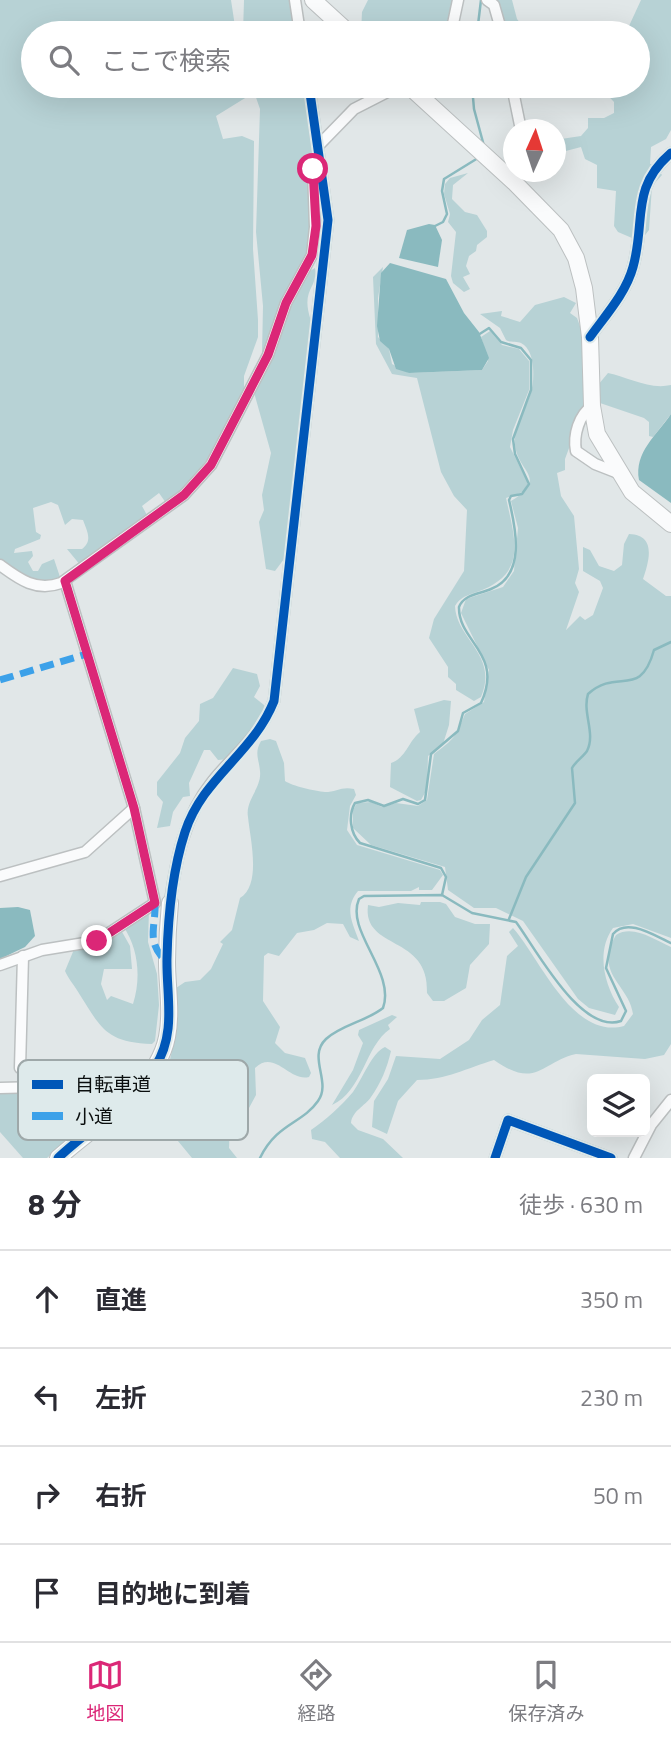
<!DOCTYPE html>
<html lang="ja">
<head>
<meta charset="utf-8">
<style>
	:root { --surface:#fff; --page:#f2f2f3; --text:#2b2b33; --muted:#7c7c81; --line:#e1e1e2; --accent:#db2777 }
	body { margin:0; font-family:"Titillium Web","Noto Sans JP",sans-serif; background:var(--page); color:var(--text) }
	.controls { position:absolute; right:21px; bottom:21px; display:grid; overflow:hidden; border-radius:10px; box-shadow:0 7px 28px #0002 }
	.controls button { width:63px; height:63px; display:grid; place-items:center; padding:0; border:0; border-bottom:2px solid var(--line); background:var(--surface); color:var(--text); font:35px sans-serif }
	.compass { position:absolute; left:503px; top:119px; width:63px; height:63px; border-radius:50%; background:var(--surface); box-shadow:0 7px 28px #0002; rotate:3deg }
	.stop { position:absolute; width:21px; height:21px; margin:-16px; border:5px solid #db2777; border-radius:50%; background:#fff }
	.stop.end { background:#db2777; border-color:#fff; box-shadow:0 2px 7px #0008 }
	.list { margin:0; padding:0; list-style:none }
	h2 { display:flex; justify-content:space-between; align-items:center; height:91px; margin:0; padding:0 28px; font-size:30px }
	h2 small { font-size:23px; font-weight:400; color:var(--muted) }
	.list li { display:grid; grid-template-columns:46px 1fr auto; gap:21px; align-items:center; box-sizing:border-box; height:98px; padding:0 28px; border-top:2px solid var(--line) }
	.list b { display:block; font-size:26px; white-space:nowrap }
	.list em { font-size:23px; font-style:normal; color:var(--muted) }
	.icon { flex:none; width:38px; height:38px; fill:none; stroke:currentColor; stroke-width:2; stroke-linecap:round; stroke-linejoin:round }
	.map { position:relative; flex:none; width:671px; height:1158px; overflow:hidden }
	.search { position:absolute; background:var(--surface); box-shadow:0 7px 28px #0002; left:21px; right:21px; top:21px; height:77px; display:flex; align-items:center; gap:18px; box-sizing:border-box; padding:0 24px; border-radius:38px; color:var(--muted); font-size:26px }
	.sheet { height:483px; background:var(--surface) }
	nav { display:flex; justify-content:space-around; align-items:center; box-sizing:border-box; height:98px; border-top:2px solid var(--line); background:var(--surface); font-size:19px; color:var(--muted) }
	nav a { display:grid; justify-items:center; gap:4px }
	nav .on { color:var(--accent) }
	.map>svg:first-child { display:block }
	.green { fill:#b7d2d5 }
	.water { fill:#8ababf }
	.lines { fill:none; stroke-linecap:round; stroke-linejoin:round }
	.stream { stroke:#8ababf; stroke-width:2.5 }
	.street-casing { stroke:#bcc0c1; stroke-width:13 }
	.secondary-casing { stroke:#bcc0c1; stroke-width:18 }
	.street { stroke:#fafbfc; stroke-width:10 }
	.secondary { stroke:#fafbfc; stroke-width:16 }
	.quiet { stroke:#3ca1e9; stroke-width:7; stroke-dasharray:14 7; stroke-linecap:butt }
	.cycleway-casing { stroke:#deeaeb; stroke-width:13 }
	.cycleway { stroke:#0057b8; stroke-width:9 }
	.route { stroke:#db2777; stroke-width:9 }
	.key { fill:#deeaeb; stroke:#9ea8a9; stroke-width:2 }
	.key-label { font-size:19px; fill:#0a0e0e }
</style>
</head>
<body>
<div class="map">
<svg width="671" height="1158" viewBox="0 0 671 1158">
	<rect width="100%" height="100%" fill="#e1e7e8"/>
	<g class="green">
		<path d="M0 0H231L236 33H33V86H248L250 95 216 116 223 139 242 136 254 141 253 249 258 320V337L244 376V393L200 476 166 503 159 493 142 506 148 517 81 566 67 549H82C93 541 87 531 83 520L72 519 65 525 58 505 51 502 33 508 36 532 41 535 40 539 15 549 14 553 32 551 33 556 28 562 33 571H38L42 564 54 559 61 580 34 584 0 562Z"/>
		<polygon points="244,0 290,0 295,33 243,33"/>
		<polygon points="368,0 455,0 445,33 361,33 362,12"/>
		<polygon points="494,0 512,0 517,19 528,33 506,33"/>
		<polygon points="641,0 671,0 671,130 666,139 651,147 650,164 654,164 662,175 652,186 649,230 645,235 632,238 618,232 614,226 616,191 597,188 597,165 585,159 581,147 562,152 558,143 561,139 581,136 588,128 588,118 604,118 614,113 614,102 599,86 638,86 638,33 619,33 629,26"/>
		<polygon points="252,86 303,86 313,158 308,161 312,242 262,354 263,306 256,232 260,109"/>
		<polygon points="468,173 453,185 452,199 465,212 477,215 487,231 487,237 477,245 476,251 469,256 466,266 470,274 463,277 470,289 464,292 453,283 451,276 456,232 448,222 450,214 444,194 445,184 450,178"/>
		<path d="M383 267 378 298V337L389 349 392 364 409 373 482 370 488 361 481 337 490 331 502 345 519 349 529 361V390L513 430 510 447 528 483 523 492 506 498C515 540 528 574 477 592 468 595 460 597 455 606 456 639 499 655 481 697L474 701 456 690V684L448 677V667L429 638 434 619 464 571 467 510 454 496 441 472 417 378 392 374 376 344 373 277Z"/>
		<path d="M315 268C318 290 300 288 311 321L284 559 275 571 266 569 259 522 264 510 262 495 271 453 253 389C260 377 271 364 275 351 283 330 294 277 315 268Z"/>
		<path d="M564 297 576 303 570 313 577 318 584 337 585 405 565 459V470L557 473 561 496 574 516 579 569 575 583 579 592 566 630 580 616 585 620 593 615 603 588 600 581 583 571V547L590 550 599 566 614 571 622 565 624 544 629 534C657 535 649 561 643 579L666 596H671V938L633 924 613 928C596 951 604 985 619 1007L615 1015 589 1008 578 999 523 921 496 908H474L448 890 445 867 371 845 353 828V810L357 803 371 802 382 807 396 803 418 806 427 800 434 754C454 739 455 738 465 714L484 702 489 670 461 613 466 599 503 587 514 571 518 528 511 501C552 476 513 472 515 439 516 413 536 403 533 367 532 358 530 348 521 343 517 341 510 343 506 340L500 328 480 314 502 311 501 316 520 322 535 305Z"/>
		<path d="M608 373C628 377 649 390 671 385V414L653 437 649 436V422L644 418 600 403 598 385Z"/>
		<polygon points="233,668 257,674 260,686 254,697 264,705 264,712 229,759 218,760 210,750 204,750 189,783 190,796 183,797 173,812 170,826 157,828 163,802 157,795 157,782 180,753 185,738 199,721 200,704 213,698"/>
		<path d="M444 700 451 701 449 725 443 744 428 756 427 789 421 800 417 801 390 787 391 763C406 758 408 742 420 732L414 709Z"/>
		<path d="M270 739 276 741 284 763 285 781C292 786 315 791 325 792 336 792 342 786 354 789L356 795 350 806 347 830 357 845 440 870 443 875 432 890H419V887L411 891H358C344 908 352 922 359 941L350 937 343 924 327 923 314 930 297 933 279 956 268 953 264 956 263 1001 280 1027 275 1043 285 1053 305 1058 311 1073 309 1077C289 1082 275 1049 255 1068L256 1095 249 1108 236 1110 225 1104C228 1118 230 1133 229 1148L237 1158H192L173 1135 166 1109 165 1099 172 1081 169 1064 175 1037 173 990 185 982 200 980 211 969 223 944 220 942 232 930 240 898C262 885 250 838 248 817 245 800 262 788 260 771 259 759 254 753 261 741Z"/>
		<path d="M421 902H440L446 904 455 917 475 924H490L489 944 470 965 466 988 444 1001H433L427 993C430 934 362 951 368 905L379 907 398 903 420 905Z"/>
		<path d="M149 910 148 942 157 974 159 1005 155 1041 152 1044C107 1042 102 1030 80 995 75 986 69 980 65 971L75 947 87 950 121 930 130 946 132 969H104L101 984 107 1000 111 996 133 1004C141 979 139 949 123 926Z"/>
		<path d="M513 928C540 958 572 1040 624 1026L633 1014C629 984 593 974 616 935 633 924 655 940 671 947V1044L664 1055 645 1059 576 1054C541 1062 537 1090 494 1060 467 1068 446 1080 417 1080L398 1101 387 1134 372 1127 374 1101 388 1079 396 1056 440 1059 469 1040 482 1020 500 1005 507 956 518 946 509 932Z"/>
		<path d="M392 1015 397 1017 388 1025 390 1029C365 1046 363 1091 332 1105L353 1070 363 1043 358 1035 359 1030Z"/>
		<path d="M385 1047 391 1051C387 1068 381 1083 371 1097 365 1106 352 1111 351 1123L358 1130 383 1139 403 1158H340L325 1142 312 1139 311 1130C326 1120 341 1106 353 1092 362 1080 372 1052 385 1047Z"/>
		<polygon points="75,1087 110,1101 47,1158 23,1158 0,1132 0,1089"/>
	</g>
	<g class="water">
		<polygon points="429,224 435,225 442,240 438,267 399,258 407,230"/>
		<polygon points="390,263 446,279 464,313 479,332 489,358 482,370 409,373 396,369 389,349 380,341 377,326 381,273"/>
		<path d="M671 414V503L639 480C634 452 657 435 671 414Z"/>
		<polygon points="18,907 30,910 35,936 25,947 0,959 0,908"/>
	</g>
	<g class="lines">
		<g class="stream">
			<polyline points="477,33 481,0"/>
			<polyline points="472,86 474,109 484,146"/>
			<polyline points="435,226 443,222 447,214 442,191 444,179 478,158"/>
			<path d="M442 895 446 877 441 868 360 843C350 833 348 815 355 803L368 800 384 806 403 799 418 804 425 800 431 754 458 731 463 713 481 703C504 653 458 642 459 607 464 594 480 594 491 589 526 575 516 529 509 500L511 496 522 494 529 484 515 454 513 439 531 390V360L521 348 501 342 489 328 478 335"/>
			<path d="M509 919 526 877 575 803 572 768C576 761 583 757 587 751 596 733 582 713 588 694 618 667 640 700 654 650L671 642"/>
			<path d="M260 1158C277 1123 302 1124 318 1101 332 1082 307 1057 326 1039 341 1025 367 1021 383 1008 396 972 345 931 359 899L364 896 442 895 472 913 516 922C536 949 581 1035 621 1021L626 1011 606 968 613 934C627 917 655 936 671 943"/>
		</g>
		<defs>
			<g id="street">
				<polyline points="295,0 300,33"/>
				<polyline points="487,0 494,5 502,33"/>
				<polyline points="451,33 458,0"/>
				<polyline points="512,86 521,130"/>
				<polyline points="319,145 354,109 399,86"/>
				<path d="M590 337C605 316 626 293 633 267 646 221 630 188 671 153"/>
				<path d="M592 406C579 415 573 435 576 451L595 464 618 473"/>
				<path d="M0 565C19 579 36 592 61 583L184 495 211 465 268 355 286 303 312 255 315 227 313 169 320 166"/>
				<polyline points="0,876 85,852 134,808"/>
				<path d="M170 903C176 860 184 817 212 782 236 752 258 739 274 701L328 220 309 86"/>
				<path d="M23 956 20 1068C58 1071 96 1074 127 1097"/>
				<polyline points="0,965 42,950 97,941 155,903 134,808 65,581"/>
				<polyline points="0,1088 79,1086 117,1098"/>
				<polyline points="495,1158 508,1120 611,1158"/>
				<polyline points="634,1158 651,1125 671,1100"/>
			</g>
			<g id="secondary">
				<polyline points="313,0 349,33"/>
				<polyline points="409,86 514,182 561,230 576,258 584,288 590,337 592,406 597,434 632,492 671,524"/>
				<path d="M58 1158C95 1125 157 1088 167 1037 172 1012 167 986 167 962 167 942 168 923 170 903"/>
			</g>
		</defs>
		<use href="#street" class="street-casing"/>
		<use href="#secondary" class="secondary-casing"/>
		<use href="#street" class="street"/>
		<use href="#secondary" class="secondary"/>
		<g class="quiet">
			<polyline points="0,680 87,654"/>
			<path d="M155 903C156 928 145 942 167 962"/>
		</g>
		<defs>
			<g id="cycleway">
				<path d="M590 337C605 316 626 293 633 267 646 221 630 188 671 153"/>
				<path d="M58 1158C89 1129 132 1103 155 1067 177 1033 166 995 167 958 168 915 172 872 185 832 203 777 253 754 274 701L328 220 309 86"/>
				<polyline points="495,1158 508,1120 611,1158"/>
			</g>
		</defs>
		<use href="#cycleway" class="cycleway-casing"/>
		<use href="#cycleway" class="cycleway"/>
	</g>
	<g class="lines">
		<polyline class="route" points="97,941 155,903 134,808 65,581 184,495 211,465 268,355 286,303 312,255 316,226 313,169"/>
	</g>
	<rect x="18" y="1060" width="230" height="80" rx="10" class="key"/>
	<rect x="32" y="1080" width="31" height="9" fill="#0057b8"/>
	<rect x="32" y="1112" width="31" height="8" fill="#3ca1e9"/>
	<g class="key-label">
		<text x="75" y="1091">自転車道</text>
		<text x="75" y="1123">小道</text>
	</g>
</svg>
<div class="controls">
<button><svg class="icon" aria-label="layers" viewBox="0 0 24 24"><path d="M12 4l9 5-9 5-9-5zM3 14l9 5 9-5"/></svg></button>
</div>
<svg class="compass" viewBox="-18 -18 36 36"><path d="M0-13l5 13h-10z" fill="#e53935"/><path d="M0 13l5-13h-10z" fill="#7c7c81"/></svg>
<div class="stop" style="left:313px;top:169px"></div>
<div class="stop end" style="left:97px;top:941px"></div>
<div class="search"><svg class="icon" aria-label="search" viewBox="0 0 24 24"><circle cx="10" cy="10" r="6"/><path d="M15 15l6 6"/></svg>ここで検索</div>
</div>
<section class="sheet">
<h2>8 分<small>徒歩 · 630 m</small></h2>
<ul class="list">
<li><svg class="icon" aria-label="ahead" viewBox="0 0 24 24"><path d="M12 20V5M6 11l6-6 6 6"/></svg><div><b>直進</b></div><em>350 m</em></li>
<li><svg class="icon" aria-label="left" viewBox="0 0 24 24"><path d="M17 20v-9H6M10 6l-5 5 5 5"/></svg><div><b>左折</b></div><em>230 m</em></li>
<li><svg class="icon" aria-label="right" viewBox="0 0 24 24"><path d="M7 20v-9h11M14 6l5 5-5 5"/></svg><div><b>右折</b></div><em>50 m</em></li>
<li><svg class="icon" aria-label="arrive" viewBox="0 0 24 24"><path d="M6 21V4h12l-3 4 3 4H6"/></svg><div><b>目的地に到着</b></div></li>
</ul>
</section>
<nav>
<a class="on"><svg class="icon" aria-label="map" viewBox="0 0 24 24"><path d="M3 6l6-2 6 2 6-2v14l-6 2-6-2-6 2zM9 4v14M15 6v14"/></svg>地図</a>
<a><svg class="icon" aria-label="directions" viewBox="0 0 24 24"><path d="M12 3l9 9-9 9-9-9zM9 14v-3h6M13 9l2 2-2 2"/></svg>経路</a>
<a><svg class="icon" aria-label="saved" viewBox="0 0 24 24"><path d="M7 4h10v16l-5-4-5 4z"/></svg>保存済み</a>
</nav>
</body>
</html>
